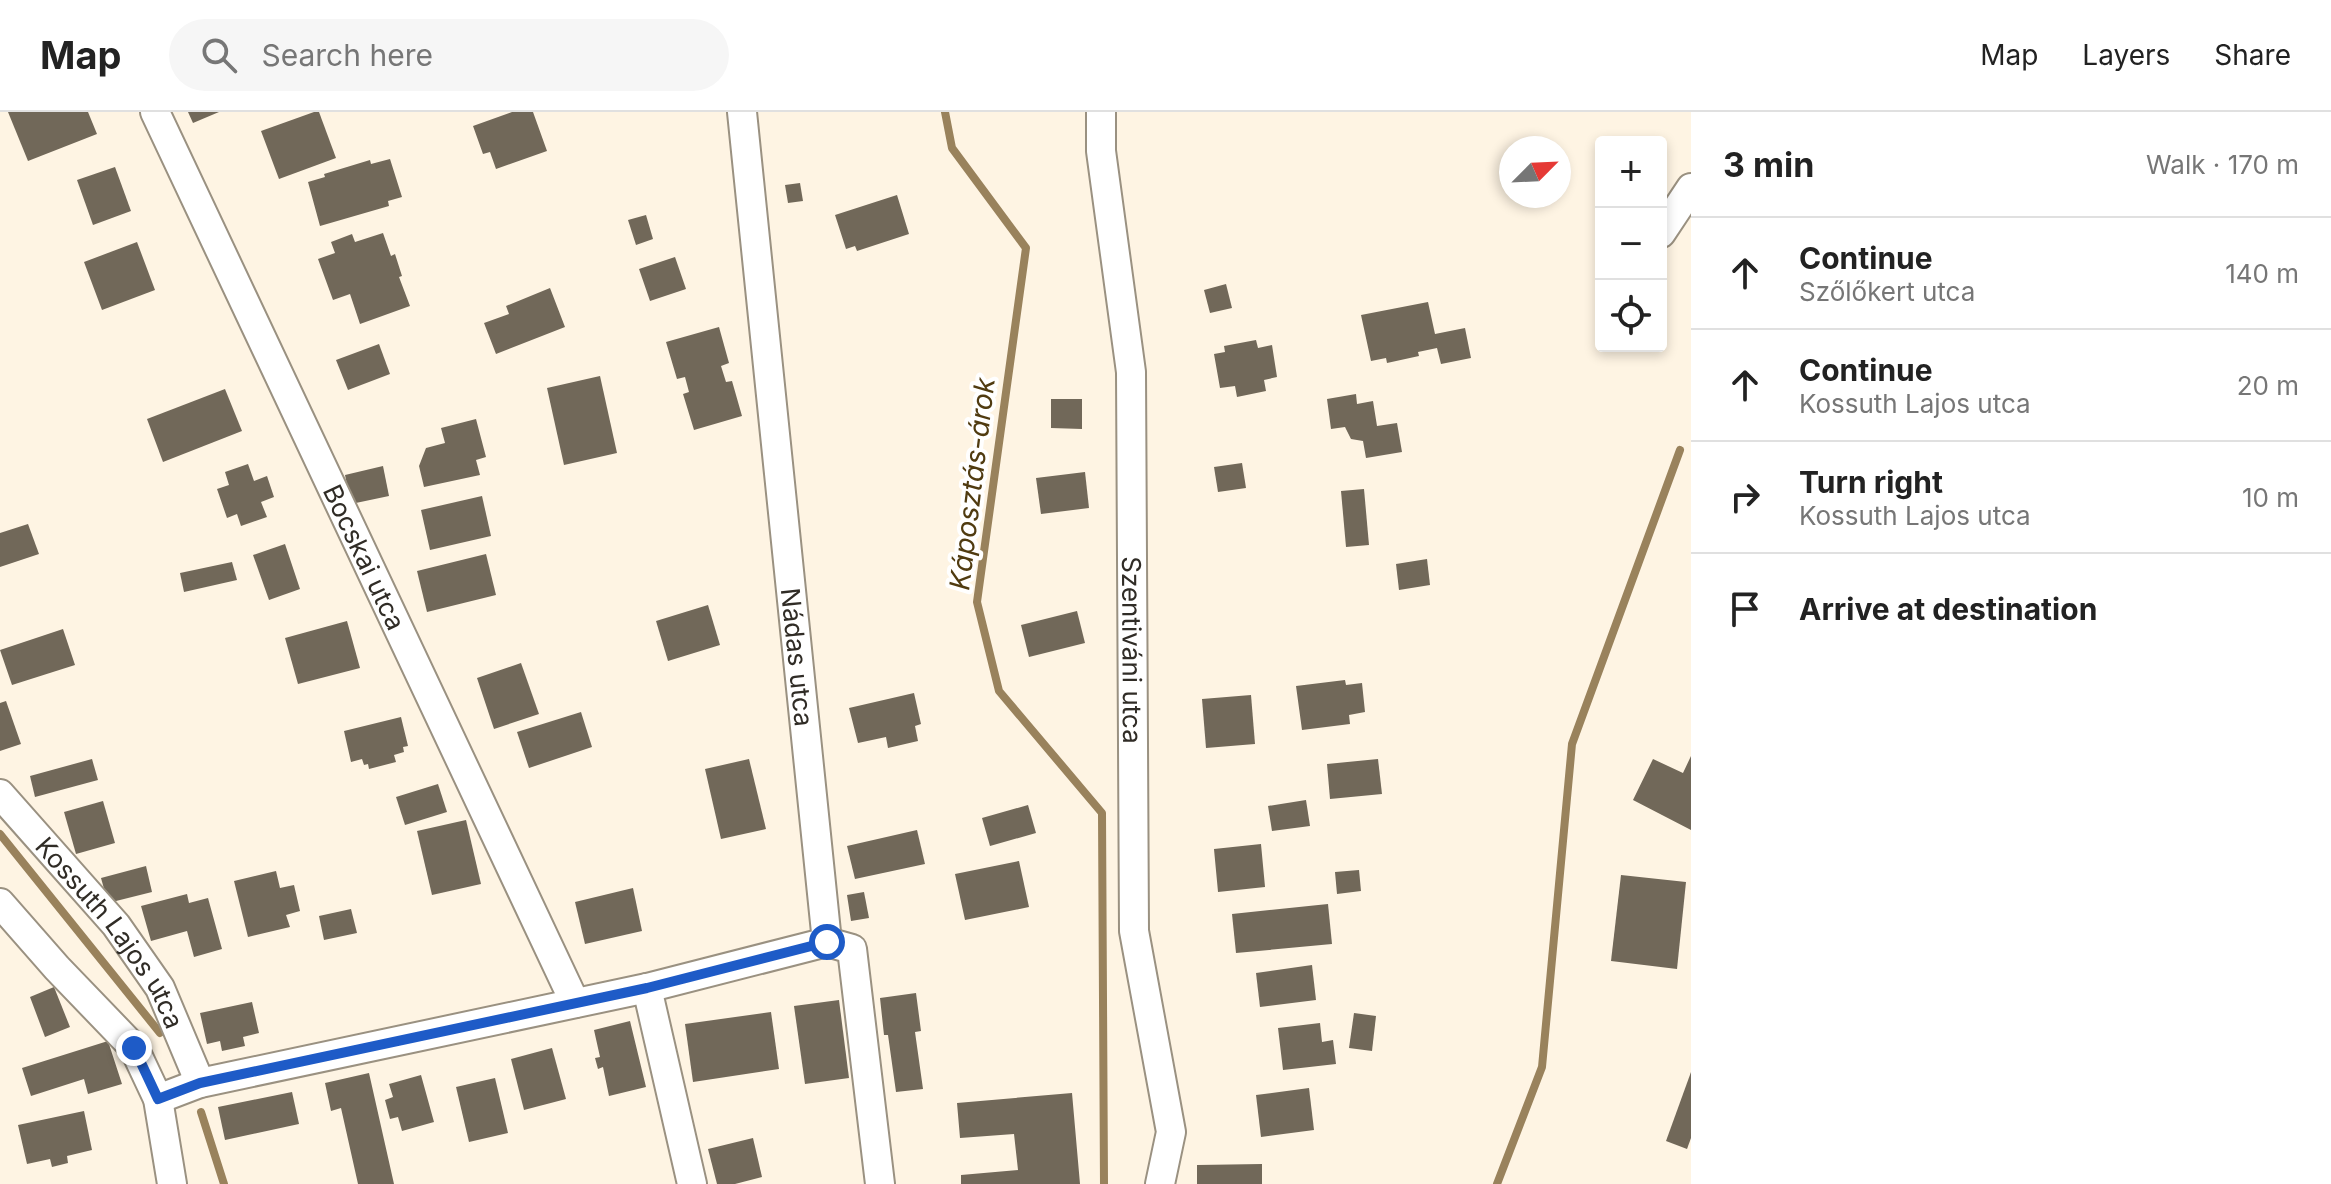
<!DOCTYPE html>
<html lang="en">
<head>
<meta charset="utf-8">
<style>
	:root { --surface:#fff; --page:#f6f6f6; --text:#222; --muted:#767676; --line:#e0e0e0 }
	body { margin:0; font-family:Inter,sans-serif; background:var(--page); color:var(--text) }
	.controls { position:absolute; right:24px; top:24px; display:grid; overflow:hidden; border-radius:8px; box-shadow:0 4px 12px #0003 }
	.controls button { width:72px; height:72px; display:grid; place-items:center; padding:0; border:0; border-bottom:2px solid var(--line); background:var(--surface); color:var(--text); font:40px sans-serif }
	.compass { position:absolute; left:1499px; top:24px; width:72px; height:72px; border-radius:50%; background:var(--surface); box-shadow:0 4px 12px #0003; rotate:66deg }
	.stop { position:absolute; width:24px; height:24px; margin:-18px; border:6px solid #1e5bc7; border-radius:50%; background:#fff }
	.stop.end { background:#1e5bc7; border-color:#fff; box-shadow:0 2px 8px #0008 }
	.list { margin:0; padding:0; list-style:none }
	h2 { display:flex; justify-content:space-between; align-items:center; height:104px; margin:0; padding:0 32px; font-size:34px }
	h2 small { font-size:26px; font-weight:400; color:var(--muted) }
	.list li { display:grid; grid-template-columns:52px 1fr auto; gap:24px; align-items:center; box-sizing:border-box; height:112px; padding:0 32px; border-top:2px solid var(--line) }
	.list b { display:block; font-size:30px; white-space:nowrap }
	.list p { margin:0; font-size:26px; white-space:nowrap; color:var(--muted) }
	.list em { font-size:26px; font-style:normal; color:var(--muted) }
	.icon { flex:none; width:44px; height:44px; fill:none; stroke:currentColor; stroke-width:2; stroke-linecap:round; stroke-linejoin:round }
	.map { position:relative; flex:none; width:1691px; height:1072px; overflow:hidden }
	header { display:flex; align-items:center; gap:48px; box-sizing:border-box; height:112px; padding:0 40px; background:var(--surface); border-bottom:2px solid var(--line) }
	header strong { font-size:38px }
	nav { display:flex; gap:44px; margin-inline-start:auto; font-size:28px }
	.search { width:560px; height:72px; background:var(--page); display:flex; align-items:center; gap:20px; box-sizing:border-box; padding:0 28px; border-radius:44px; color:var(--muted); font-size:30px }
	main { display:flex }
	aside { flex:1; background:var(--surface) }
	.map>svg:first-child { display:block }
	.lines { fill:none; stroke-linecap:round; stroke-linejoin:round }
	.stream { stroke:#99825c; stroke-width:8 }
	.building { fill:#716859 }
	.minor-casing { stroke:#9a9181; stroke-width:32 }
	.minor { stroke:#fff; stroke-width:28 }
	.route { stroke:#1e5bc7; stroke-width:10 }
	.labels { text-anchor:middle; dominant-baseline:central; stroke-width:8; stroke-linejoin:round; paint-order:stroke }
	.street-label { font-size:26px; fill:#302c26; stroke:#fff }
	.water-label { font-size:28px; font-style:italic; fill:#503b10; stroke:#fff }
</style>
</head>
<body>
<header>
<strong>Map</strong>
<div class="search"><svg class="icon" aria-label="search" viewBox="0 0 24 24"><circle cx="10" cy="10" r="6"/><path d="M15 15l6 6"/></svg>Search here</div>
<nav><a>Map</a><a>Layers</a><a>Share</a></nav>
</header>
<main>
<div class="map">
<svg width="1691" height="1072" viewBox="0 0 1691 1072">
	<rect width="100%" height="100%" fill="#fef4e3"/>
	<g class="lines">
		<g class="stream">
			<polyline points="945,0 952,36 1026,136 977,490 999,579 1102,701 1104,1072"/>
			<polyline points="0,722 160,921"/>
			<polyline points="201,1000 224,1072"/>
			<polyline points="1497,1072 1542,955 1572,632 1680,338"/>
		</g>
	</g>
	<g class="building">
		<polygon points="8,0 88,0 97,22 28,49"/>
		<polygon points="188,0 219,0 193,11"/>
		<polygon points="314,0 319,0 336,46 279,67 261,19"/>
		<polygon points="512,0 533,0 547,39 496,57 490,40 483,42 473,14"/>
		<polygon points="390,47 402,85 388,89 389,94 320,114 308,70 325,65 324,62 370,48 371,52"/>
		<polygon points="115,55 131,99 93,113 77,68"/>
		<polygon points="800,71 803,89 788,91 785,73"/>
		<polygon points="897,83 909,122 857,139 855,134 846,137 835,103"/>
		<polygon points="646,103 653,127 636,133 628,108"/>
		<polygon points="383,121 391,144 395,142 402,164 399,165 410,194 360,212 350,182 333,188 318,147 335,141 331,130 352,122 355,130"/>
		<polygon points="137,130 155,178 102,198 84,150"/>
		<polygon points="675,145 686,177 650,189 639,157"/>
		<polygon points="1226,172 1232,196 1210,201 1204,178"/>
		<polygon points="550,176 565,215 496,242 484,211 509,202 506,194"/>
		<polygon points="1428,190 1435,222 1465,216 1471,246 1441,252 1437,236 1418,240 1419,244 1387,251 1386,246 1371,249 1361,203"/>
		<polygon points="719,215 729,251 721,254 726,270 732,269 742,304 694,318 683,282 689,280 685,265 677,267 666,230"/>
		<polygon points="1256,228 1258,236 1272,233 1277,265 1264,268 1266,279 1237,285 1235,274 1220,276 1214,242 1225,240 1224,234"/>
		<polygon points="379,232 390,262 348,278 336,248"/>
		<polygon points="600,264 617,341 564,353 547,276"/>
		<polygon points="225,277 242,319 163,350 147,307"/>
		<polygon points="1356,282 1357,292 1373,289 1377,314 1397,311 1402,340 1366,346 1363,329 1351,327 1345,315 1331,317 1327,287"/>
		<polygon points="1051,287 1082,287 1082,317 1051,316"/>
		<polygon points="476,307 486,345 476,348 480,363 424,375 419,354 426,336 445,331 441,316"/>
		<polygon points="1242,351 1246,376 1218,380 1214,355"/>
		<polygon points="248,352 254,369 267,364 274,385 261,390 267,405 241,414 237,402 227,406 217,377 229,373 225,360"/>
		<polygon points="383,354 389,384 351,392 345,363"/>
		<polygon points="1085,360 1089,396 1041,402 1036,366"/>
		<polygon points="1364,377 1369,433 1346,435 1341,379"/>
		<polygon points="482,384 491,424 430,438 421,398"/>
		<polygon points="28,412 39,442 0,455 0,421"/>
		<polygon points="285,432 300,477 269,488 253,443"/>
		<polygon points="486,442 496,483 427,500 417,459"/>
		<polygon points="1427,447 1430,473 1399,478 1396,452"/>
		<polygon points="232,450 237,468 184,480 180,461"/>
		<polygon points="708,493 720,533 668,549 656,509"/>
		<polygon points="1077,499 1085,531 1029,545 1021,513"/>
		<polygon points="347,509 360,556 298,572 285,526"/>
		<polygon points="63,517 75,553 12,573 0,538"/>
		<polygon points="521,551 539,602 494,617 477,566"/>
		<polygon points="1345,568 1346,573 1362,571 1365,600 1349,603 1350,612 1302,618 1296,574"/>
		<polygon points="914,581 921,612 915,614 918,629 888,636 886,625 858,631 849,596"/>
		<polygon points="1251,583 1255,632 1206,636 1202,587"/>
		<polygon points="6,589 21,632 0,639 0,591"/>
		<polygon points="581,600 592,635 529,656 517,620"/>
		<polygon points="401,605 408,634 403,635 404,640 394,643 396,650 369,657 368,652 364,653 362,647 351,650 344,619"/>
		<polygon points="1691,644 1691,718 1633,688 1653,647 1683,661"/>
		<polygon points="92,647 98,668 35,685 30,664"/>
		<polygon points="749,647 766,717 721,727 705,657"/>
		<polygon points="1378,647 1382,682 1330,687 1327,652"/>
		<polygon points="438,672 447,700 405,713 396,685"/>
		<polygon points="1306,688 1310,714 1272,719 1268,694"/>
		<polygon points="103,689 115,731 76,742 64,700"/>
		<polygon points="1028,693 1036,721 990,734 982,706"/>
		<polygon points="466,708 481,772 432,783 417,719"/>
		<polygon points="917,718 925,752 855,767 847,734"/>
		<polygon points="1261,732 1265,775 1218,780 1214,737"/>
		<polygon points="1019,749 1029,795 965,808 955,762"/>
		<polygon points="146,754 152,780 108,791 101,766"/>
		<polygon points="1359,758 1361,779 1337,782 1335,760"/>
		<polygon points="276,759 280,776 294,773 300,799 286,803 290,815 248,825 234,769"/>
		<polygon points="1621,763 1686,770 1677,857 1611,849"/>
		<polygon points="633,776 642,819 585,832 575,790"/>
		<polygon points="864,780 869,806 851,809 847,783"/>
		<polygon points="187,782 189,791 208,786 222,837 194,845 187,819 151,829 141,794"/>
		<polygon points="1328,792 1332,832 1236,841 1232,802"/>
		<polygon points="351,797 357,821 324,828 319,804"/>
		<polygon points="1312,853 1316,888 1260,895 1256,861"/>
		<polygon points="54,875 70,915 45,925 30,885"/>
		<polygon points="916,881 921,919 915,920 923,977 896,980 888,923 884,923 880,886"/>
		<polygon points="839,888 849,966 805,972 794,894"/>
		<polygon points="252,890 259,921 243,925 245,934 222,939 220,929 207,932 200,901"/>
		<polygon points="771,900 779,957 693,970 685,912"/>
		<polygon points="1354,901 1376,904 1372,939 1349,936"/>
		<polygon points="630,909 646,975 609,984 603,955 598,957 595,946 600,945 594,918"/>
		<polygon points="1320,911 1322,930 1333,928 1336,952 1283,958 1278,916"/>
		<polygon points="108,929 122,972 88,982 84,967 31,984 22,956"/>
		<polygon points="552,936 566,987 524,998 511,947"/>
		<polygon points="1691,960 1691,1026 1687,1037 1666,1029"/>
		<polygon points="369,961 394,1072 358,1072 341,996 331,999 325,971"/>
		<polygon points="421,963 434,1010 402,1019 398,1005 390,1007 385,988 393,985 389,972"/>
		<polygon points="495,966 508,1021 469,1030 456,975"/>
		<polygon points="1309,976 1314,1018 1261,1025 1256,983"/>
		<polygon points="292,980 299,1012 225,1028 218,995"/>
		<polygon points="1072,981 1080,1072 961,1072 961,1063 1018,1058 1014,1022 960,1026 957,991"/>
		<polygon points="84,999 92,1038 67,1044 68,1051 52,1055 50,1047 27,1052 18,1013"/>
		<polygon points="753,1026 762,1065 735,1072 717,1072 708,1037"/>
		<polygon points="1262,1052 1262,1072 1197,1072 1197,1053"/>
	</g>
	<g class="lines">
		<defs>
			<g id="minor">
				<path id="s1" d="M155 0 575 891"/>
				<path id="s2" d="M742 0 827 830"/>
				<path id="s3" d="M1101 0V39L1131 260 1134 819 1171 1020 1160 1072"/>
				<polyline points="1661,121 1691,76"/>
				<path id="s4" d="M0 682 116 813 160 876 200 971"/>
				<polyline points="0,791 57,856 134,936 158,987 172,1072"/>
				<polyline points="827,830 852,837 880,1072"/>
				<polyline points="647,876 692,1072"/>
				<polyline points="158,987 200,971 647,876 827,830"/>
			</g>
		</defs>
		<use href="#minor" class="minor-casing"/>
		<use href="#minor" class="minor"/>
	</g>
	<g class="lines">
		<polyline class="route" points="134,936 158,987 200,971 647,876 827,830"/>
	</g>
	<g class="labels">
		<g class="street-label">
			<text stroke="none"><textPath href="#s1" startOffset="492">Bocskai utca</textPath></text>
			<text stroke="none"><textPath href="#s3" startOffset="540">Szentiváni utca</textPath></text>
			<text stroke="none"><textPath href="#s2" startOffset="548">Nádas utca</textPath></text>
			<text stroke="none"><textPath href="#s4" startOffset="178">Kossuth Lajos utca</textPath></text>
		</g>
		<g class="water-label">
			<text transform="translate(972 372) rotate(-83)">Káposztás-árok</text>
		</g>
	</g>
</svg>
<div class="controls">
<button>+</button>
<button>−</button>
<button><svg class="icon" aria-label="locate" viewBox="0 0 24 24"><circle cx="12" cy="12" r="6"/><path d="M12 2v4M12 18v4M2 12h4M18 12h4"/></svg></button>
</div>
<svg class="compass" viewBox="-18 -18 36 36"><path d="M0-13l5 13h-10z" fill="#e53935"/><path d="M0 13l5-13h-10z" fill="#767676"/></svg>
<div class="stop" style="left:827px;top:830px"></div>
<div class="stop end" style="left:134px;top:936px"></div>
</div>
<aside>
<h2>3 min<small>Walk · 170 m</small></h2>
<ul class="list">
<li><svg class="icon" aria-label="ahead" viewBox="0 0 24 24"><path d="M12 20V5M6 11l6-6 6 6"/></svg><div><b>Continue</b><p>Szőlőkert utca</p></div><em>140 m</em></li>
<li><svg class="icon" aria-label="ahead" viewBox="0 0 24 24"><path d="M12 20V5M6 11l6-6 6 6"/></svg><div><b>Continue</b><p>Kossuth Lajos utca</p></div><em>20 m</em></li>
<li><svg class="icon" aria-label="right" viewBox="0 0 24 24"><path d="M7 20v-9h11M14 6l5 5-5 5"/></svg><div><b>Turn right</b><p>Kossuth Lajos utca</p></div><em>10 m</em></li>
<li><svg class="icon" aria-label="arrive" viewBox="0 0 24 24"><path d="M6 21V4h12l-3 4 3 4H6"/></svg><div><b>Arrive at destination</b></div></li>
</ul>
</aside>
</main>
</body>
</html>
